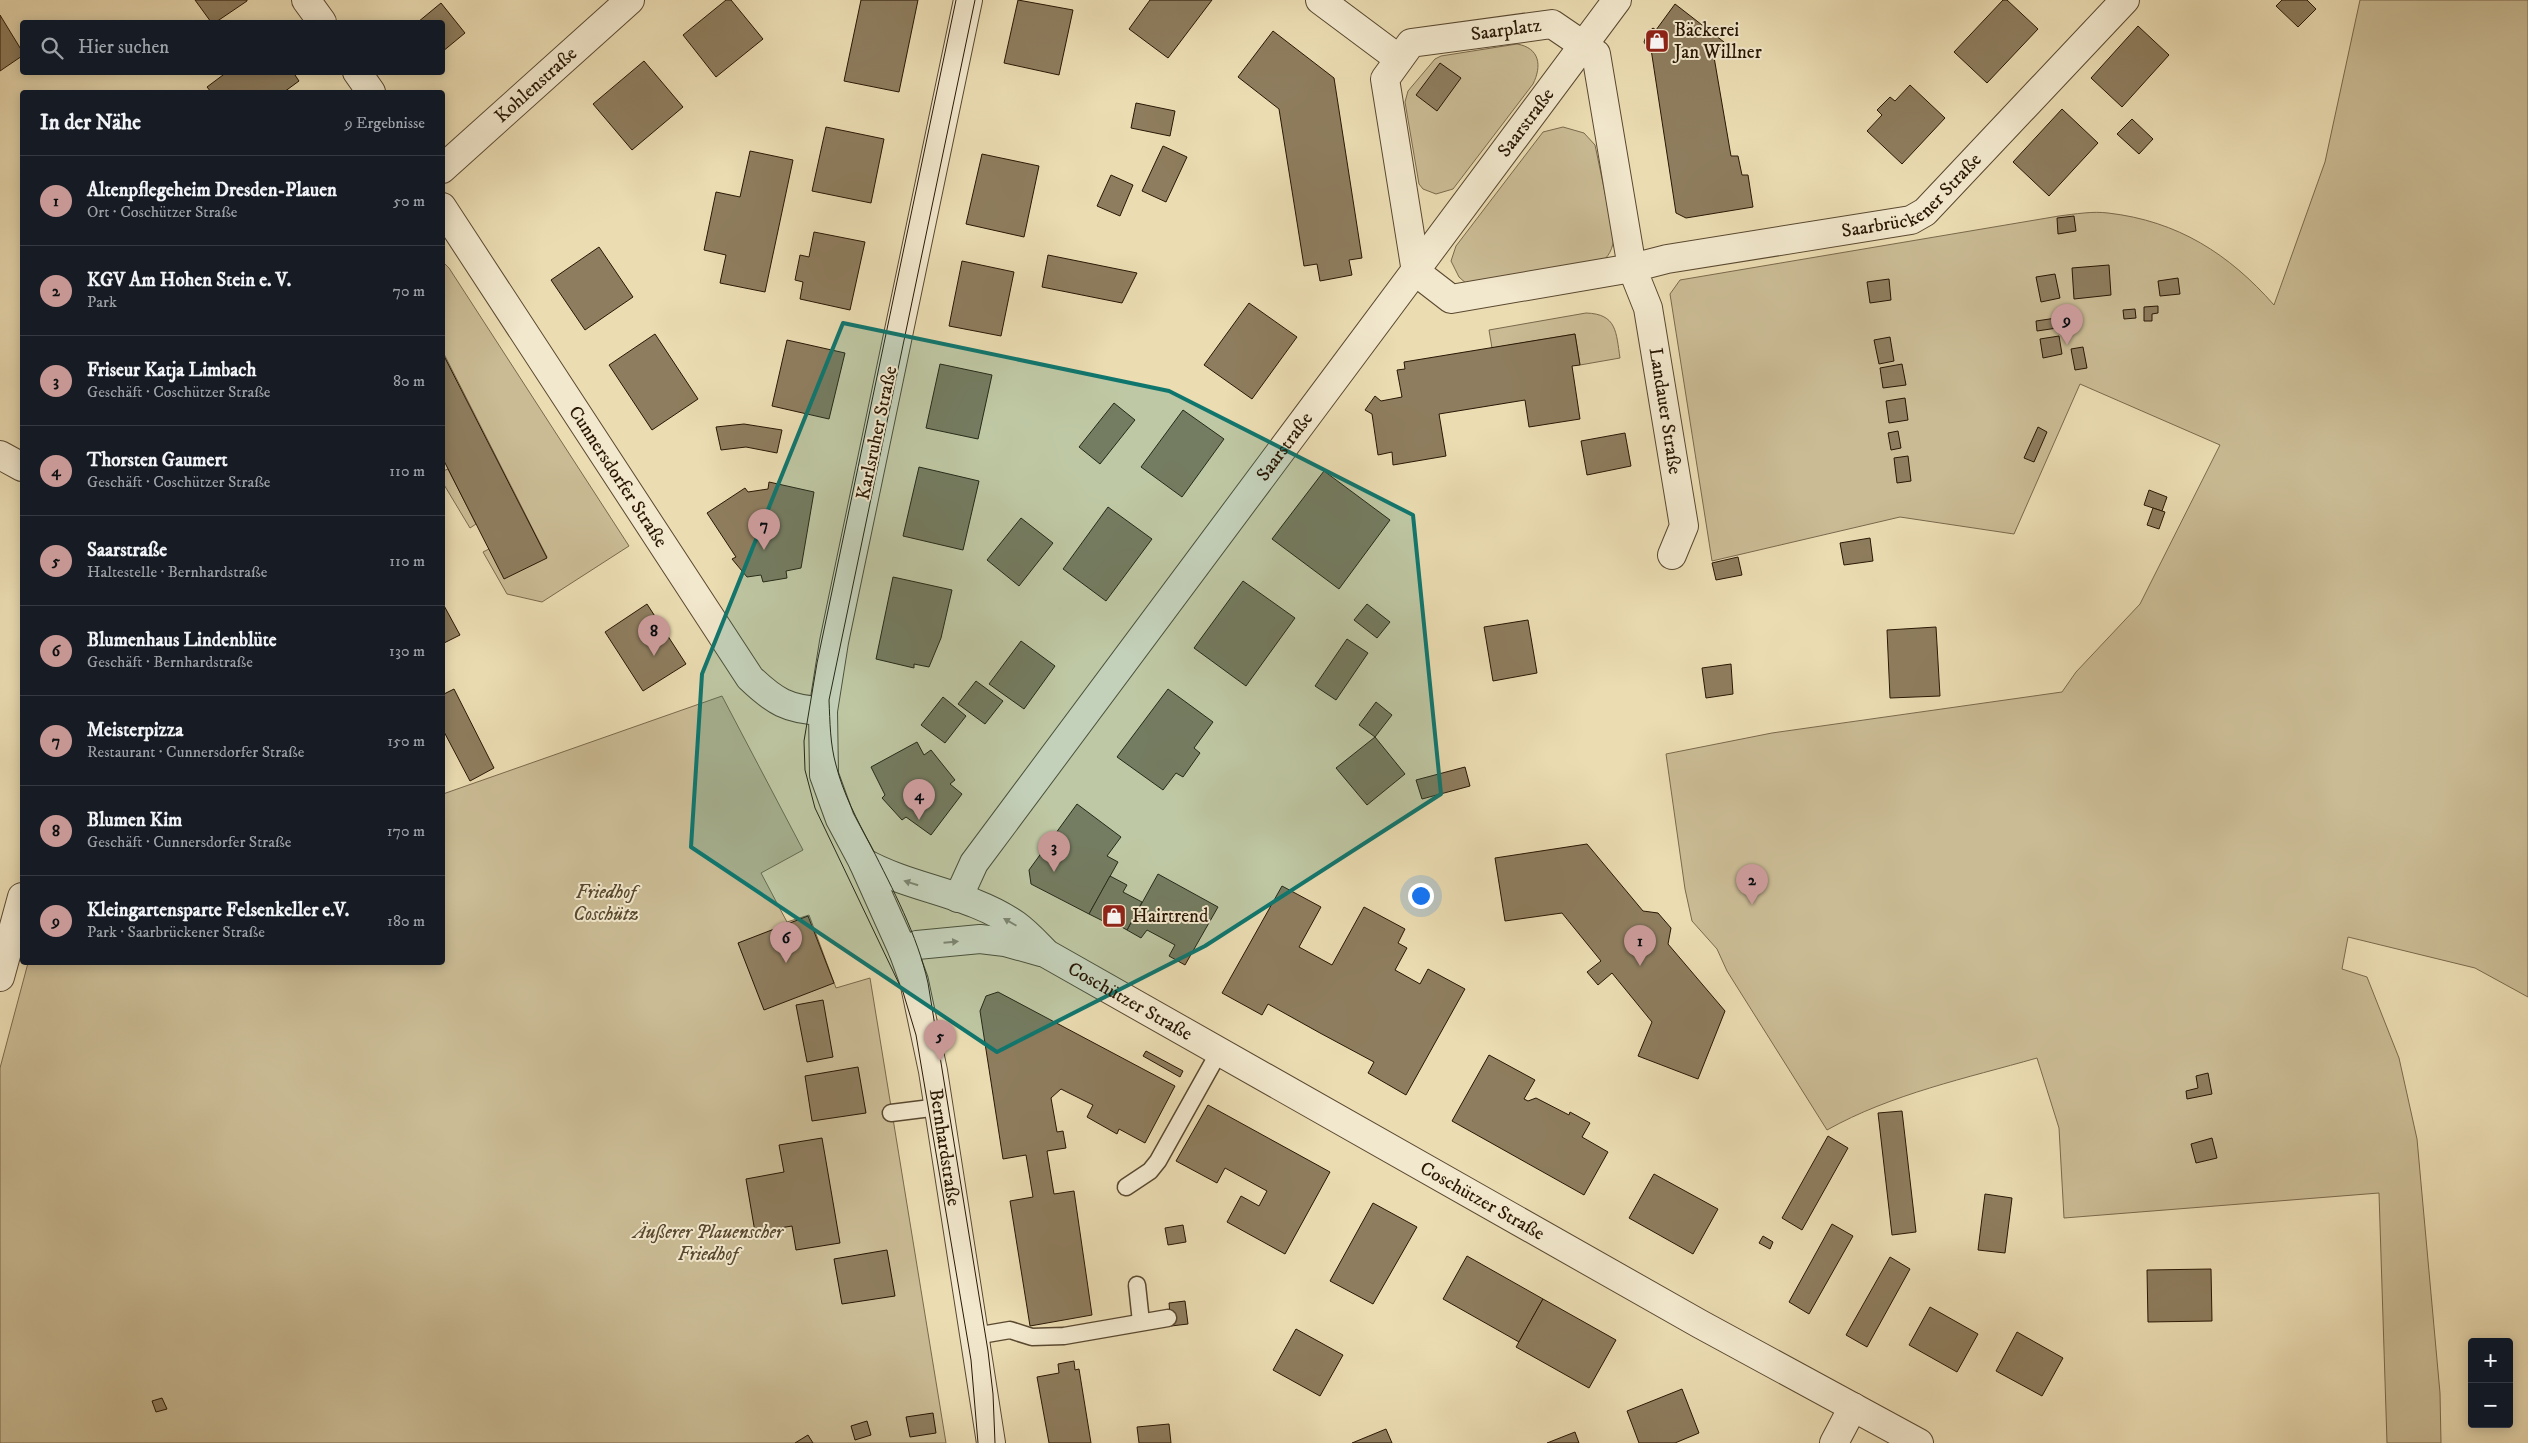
<!DOCTYPE html>
<html lang="de">
<head>
<meta charset="utf-8">
<style>
	:root { --surface:#171b24; --page:#20242c; --text:#f1f3f6; --muted:#9ea1a6; --line:#363941; --accent:#c59692 }
	body { margin:0; font-family:"IM FELL DW Pica",serif; background:var(--page); color:var(--text) }
	.controls { position:absolute; right:15px; bottom:15px; display:grid; overflow:hidden; border-radius:5px; box-shadow:0 2px 12px #0003 }
	.controls button { width:45px; height:45px; display:grid; place-items:center; padding:0; border:0; border-bottom:1px solid var(--line); background:var(--surface); color:var(--text); font:25px sans-serif }
	.you { position:absolute; left:1420px; top:895px; width:18px; height:18px; margin:-12px; border:4px solid #fff; border-radius:50%; background:#1a73e8; box-shadow:0 0 0 8px #1a73e833 }
	.badge { display:grid; place-items:center; width:32px; height:32px; border-radius:50%; background:var(--accent); color:#111; font-size:16px; font-weight:700 }
	.pin { position:absolute; translate:-50% -41px; filter:drop-shadow(0 1px 2px #0008) }
	.pin::after { content:''; position:absolute; top:26px; width:18px; height:15px; background:inherit; clip-path:polygon(0 0,100% 0,50% 100%) }
	.list { margin:0; padding:0; list-style:none }
	h2 { display:flex; justify-content:space-between; align-items:center; height:65px; margin:0; padding:0 20px; font-size:21px }
	h2 small { font-size:16px; font-weight:400; color:var(--muted) }
	.list li { display:grid; grid-template-columns:32px 1fr auto; gap:15px; align-items:center; box-sizing:border-box; height:90px; padding:0 20px; border-top:1px solid var(--line) }
	.list b { display:block; font-size:19px; white-space:nowrap }
	.list p { margin:0; font-size:16px; white-space:nowrap; color:var(--muted) }
	.list em { font-size:16px; font-style:normal; color:var(--muted) }
	.icon { flex:none; width:28px; height:28px; fill:none; stroke:currentColor; stroke-width:2; stroke-linecap:round; stroke-linejoin:round }
	.map { position:relative; flex:none; width:2528px; height:1443px; overflow:hidden }
	.search { position:absolute; background:var(--surface); box-shadow:0 2px 12px #0003; left:20px; top:20px; width:425px; height:55px; display:flex; align-items:center; gap:12px; box-sizing:border-box; padding:0 18px; border-radius:5px; color:var(--muted); font-size:19px }
	.panel { position:absolute; background:var(--surface); box-shadow:0 2px 12px #0003; left:20px; top:90px; width:425px; height:875px; border-radius:5px }
	.map>svg:first-child { display:block }
	.green { fill:#cabb94; stroke:#7a694c }
	.building { fill:#8e7d5e; stroke:#291704 }
	.lines { fill:none; stroke-linecap:round; stroke-linejoin:round }
	.service-casing { stroke:#5a4830; stroke-width:19 }
	.minor-casing { stroke:#5a4830; stroke-width:30 }
	.tertiary-casing { stroke:#5a4830; stroke-width:30 }
	.service { stroke:#f2e8cd; stroke-width:16 }
	.minor { stroke:#f2e8cd; stroke-width:28 }
	.tertiary { stroke:#f2e8cd; stroke-width:28 }
	.tram { stroke:#291704; stroke-width:1 }
	.oneway { fill:#988a73 }
	.marked { fill:#0f766e; fill-opacity:0.2; stroke:#0f766e; stroke-width:4; stroke-linejoin:round }
	.labels { text-anchor:middle; dominant-baseline:central; stroke-width:4; stroke-linejoin:round; paint-order:stroke }
	.street-label { font-size:19px; fill:#291704; stroke:#f2e8cd }
	.poi-label { font-size:19px; fill:#291704; stroke:#f2e8cd; text-anchor:start }
	.park-label { font-size:19px; font-style:italic; fill:#59482f; stroke:#f2e8cd }
</style>
</head>
<body>
<div class="map">
<svg width="2528" height="1443" viewBox="0 0 2528 1443">
	<rect width="100%" height="100%" fill="#ebdcb2"/>
	<filter id="stains"><feTurbulence type="fractalNoise" baseFrequency=".004" numOctaves="4"/><feColorMatrix values="0 0 0 0 .2 0 0 0 0 .09 0 0 0 0 .02 0 0 0 .5 -.17"/></filter>
	<radialGradient id="worn" r=".72"><stop offset=".6" stop-color="#630" stop-opacity="0"/><stop offset="1" stop-color="#630" stop-opacity=".3"/></radialGradient>
	<g class="green">
		<path d="M2360 0H2528V997L2475 968 2348 937 2342 969 2367 977 2399 1058 2417 1139 2440 1393 2441 1443H2387L2379 1193 2064 1218 2059 1128 2037 1058C1967 1078 1891 1094 1827 1130L1727 971 1717 949 1692 921 1685 889 1666 754 1772 733 2062 692 2076 672 2140 604 2220 445 2080 384 2014 534 1900 517 1712 561 1670 294 1680 280 2059 216C2075 214 2093 211 2108 213 2178 221 2229 254 2274 305L2325 162Z"/>
		<path d="M1517 44C1540 48 1542 66 1533 84L1453 189 1436 194 1423 189 1419 184 1405 102 1408 91 1435 59 1441 56Z"/>
		<path d="M1563 127 1584 133 1595 145 1614 236C1613 249 1609 257 1599 264L1468 285 1459 277 1451 261 1456 246 1543 132Z"/>
		<polygon points="443,262 449,268 629,546 542,602 507,594 483,552 489,549 547,557 443,352"/>
		<path d="M1586 313C1617 314 1616 332 1620 358L1580 365 1575 334 1492 348 1489 330Z"/>
		<polygon points="448,469 476,524 470,528 443,483 443,471"/>
		<polygon points="722,696 803,850 761,873 787,922 809,915 836,988 870,978 946,1443 0,1443 0,1068 28,963 442,962 443,794"/>
	</g>
	<g class="building">
		<polygon points="195,0 247,0 247,1 216,22 211,22"/>
		<polygon points="726,0 731,0 763,39 716,77 683,35"/>
		<polygon points="861,0 918,0 899,92 844,81"/>
		<polygon points="1018,0 1073,10 1059,75 1004,63"/>
		<polygon points="1150,0 1212,0 1168,58 1129,29"/>
		<polygon points="2003,0 2007,0 2038,29 1987,83 1954,52"/>
		<polygon points="2282,0 2307,0 2316,9 2298,27 2276,6"/>
		<polygon points="441,3 465,33 442,52 442,22 418,22"/>
		<polygon points="1675,4 1724,42 1714,57 1731,156 1738,156 1742,175 1748,175 1753,207 1686,218 1676,213 1651,49 1648,49 1644,42 1647,33 1653,28 1656,30"/>
		<polygon points="0,15 22,51 22,56 0,71"/>
		<polygon points="2138,26 2169,55 2122,107 2091,78"/>
		<polygon points="1273,31 1334,78 1362,258 1349,260 1352,275 1320,281 1317,264 1304,266 1279,109 1238,77"/>
		<polygon points="644,61 683,107 632,150 593,104"/>
		<polygon points="1440,63 1461,78 1437,111 1416,95"/>
		<polygon points="227,72 293,72 299,81 284,92 211,92 207,87"/>
		<polygon points="1910,85 1945,118 1902,164 1867,131 1882,115 1877,110 1890,97 1895,101"/>
		<polygon points="1136,103 1175,111 1170,136 1131,128"/>
		<polygon points="2062,109 2098,143 2049,196 2013,162"/>
		<polygon points="2132,119 2153,139 2139,154 2117,134"/>
		<polygon points="826,127 884,139 871,203 812,191"/>
		<polygon points="1163,146 1187,157 1166,202 1142,191"/>
		<polygon points="750,151 793,160 765,292 720,283 726,255 704,250 716,192 740,197"/>
		<polygon points="982,154 1039,166 1024,237 966,224"/>
		<polygon points="1111,175 1133,185 1120,216 1097,206"/>
		<polygon points="2074,216 2076,231 2058,234 2057,218"/>
		<polygon points="814,232 865,242 850,310 800,299 803,282 795,280 800,255 809,257"/>
		<polygon points="599,247 633,297 585,330 551,280"/>
		<polygon points="1048,255 1137,273 1122,303 1042,287"/>
		<polygon points="962,261 1014,272 1001,336 949,326"/>
		<polygon points="2109,265 2111,295 2074,299 2072,268"/>
		<polygon points="2055,274 2060,298 2041,302 2036,277"/>
		<polygon points="2178,278 2180,294 2160,296 2158,281"/>
		<polygon points="1889,279 1891,300 1870,303 1867,282"/>
		<polygon points="1249,303 1297,337 1252,399 1204,365"/>
		<polygon points="2158,306 2158,313 2152,314 2152,321 2144,321 2144,307"/>
		<polygon points="2135,309 2136,318 2124,319 2123,310"/>
		<polygon points="2063,317 2064,327 2037,331 2036,321"/>
		<polygon points="655,334 698,399 652,430 609,365"/>
		<polygon points="1575,334 1580,365 1572,366 1580,419 1529,427 1525,400 1439,414 1446,456 1393,465 1392,452 1378,455 1372,414 1365,410 1375,396 1381,401 1402,397 1397,370 1405,369 1404,362"/>
		<polygon points="2059,336 2062,354 2043,358 2040,339"/>
		<polygon points="1890,337 1894,361 1879,364 1874,340"/>
		<polygon points="787,340 845,353 829,419 772,406"/>
		<polygon points="2083,347 2087,368 2075,370 2071,349"/>
		<polygon points="442,352 547,558 504,579 442,457"/>
		<polygon points="940,364 992,375 978,439 926,428"/>
		<polygon points="1902,364 1906,385 1883,388 1880,368"/>
		<polygon points="1905,398 1908,420 1889,423 1886,401"/>
		<polygon points="1114,403 1135,420 1100,464 1079,447"/>
		<polygon points="1183,410 1224,439 1182,497 1141,467"/>
		<polygon points="744,424 782,430 777,453 746,447 721,450 716,427"/>
		<polygon points="2038,427 2047,432 2034,462 2024,458"/>
		<polygon points="1898,431 1901,448 1891,450 1888,433"/>
		<polygon points="1625,433 1631,466 1587,475 1581,441"/>
		<polygon points="1908,456 1911,481 1897,483 1894,458"/>
		<polygon points="919,467 979,481 963,550 903,536"/>
		<polygon points="1324,471 1390,520 1339,589 1272,539"/>
		<polygon points="769,482 814,492 801,568 786,571 787,578 763,582 761,575 747,577 732,559 736,557 707,513 745,488 748,492 768,489"/>
		<polygon points="2149,490 2167,497 2162,511 2144,505"/>
		<polygon points="1108,507 1152,539 1106,601 1063,569"/>
		<polygon points="2153,508 2165,512 2159,529 2147,525"/>
		<polygon points="1021,518 1053,543 1019,586 987,560"/>
		<polygon points="1870,538 1873,561 1844,565 1840,543"/>
		<polygon points="1738,557 1742,575 1716,580 1712,563"/>
		<polygon points="893,577 952,590 941,638 929,667 914,664 914,668 876,659"/>
		<polygon points="1243,581 1295,618 1246,686 1194,648"/>
		<polygon points="442,602 460,635 442,644"/>
		<polygon points="647,604 686,664 643,691 605,632"/>
		<polygon points="1367,604 1390,622 1377,638 1354,620"/>
		<polygon points="1528,620 1537,673 1493,681 1484,627"/>
		<polygon points="1936,627 1940,696 1890,698 1887,630"/>
		<polygon points="1347,639 1368,653 1336,700 1315,686"/>
		<polygon points="1021,641 1055,666 1024,709 989,684"/>
		<polygon points="1731,664 1733,694 1706,698 1702,668"/>
		<polygon points="976,681 1003,701 985,724 958,704"/>
		<polygon points="454,689 494,768 470,781 442,728 442,695"/>
		<polygon points="1168,689 1213,722 1194,748 1200,753 1183,777 1176,773 1163,790 1117,757"/>
		<polygon points="943,697 966,716 945,743 921,725"/>
		<polygon points="1376,702 1392,715 1375,737 1359,725"/>
		<polygon points="1375,737 1405,774 1367,805 1336,768"/>
		<polygon points="917,742 924,755 931,750 955,780 950,784 962,794 931,835 906,817 902,820 882,798 885,795 871,767"/>
		<polygon points="1465,767 1470,786 1422,799 1416,780"/>
		<polygon points="1077,804 1121,837 1107,856 1118,862 1089,914 1031,884 1029,870"/>
		<polygon points="1587,844 1643,911 1658,913 1671,928 1668,944 1725,1011 1698,1079 1638,1056 1652,1022 1612,973 1598,985 1587,972 1601,961 1562,913 1505,921 1495,858"/>
		<polygon points="1158,874 1218,907 1185,965 1169,956 1175,945 1147,930 1141,938 1127,930"/>
		<polygon points="1110,876 1127,885 1123,892 1142,902 1127,930 1109,920 1107,923 1089,914"/>
		<polygon points="1282,886 1321,907 1299,947 1332,965 1364,907 1405,929 1398,943 1407,948 1395,970 1420,984 1428,969 1465,989 1406,1095 1368,1073 1374,1062 1320,1033 1268,1004 1262,1015 1222,993"/>
		<polygon points="808,916 834,983 764,1010 738,943"/>
		<polygon points="998,992 1175,1086 1145,1143 1119,1129 1117,1134 1087,1117 1093,1105 1061,1089 1051,1098 1057,1132 1063,1131 1066,1148 1047,1151 1054,1194 1074,1191 1092,1315 1030,1326 1010,1201 1033,1197 1026,1155 1003,1159 980,1011 986,996"/>
		<polygon points="823,1000 833,1057 807,1062 796,1005"/>
		<polygon points="1146,1051 1183,1071 1180,1077 1143,1056"/>
		<polygon points="1489,1055 1535,1080 1524,1099 1528,1101 1536,1098 1569,1115 1570,1112 1590,1123 1582,1137 1608,1152 1584,1195 1452,1121"/>
		<polygon points="858,1067 866,1113 812,1121 805,1076"/>
		<polygon points="2208,1073 2212,1094 2187,1099 2186,1091 2198,1088 2196,1076"/>
		<polygon points="1208,1105 1330,1172 1285,1254 1227,1222 1241,1196 1259,1206 1267,1191 1225,1168 1217,1183 1176,1161"/>
		<polygon points="1902,1111 1916,1232 1892,1235 1878,1113"/>
		<polygon points="1828,1136 1848,1148 1802,1230 1782,1218"/>
		<polygon points="822,1138 840,1243 796,1250 792,1226 755,1232 746,1179 784,1172 779,1145"/>
		<polygon points="2212,1138 2217,1158 2196,1163 2191,1144"/>
		<polygon points="1654,1174 1718,1209 1693,1254 1629,1218"/>
		<polygon points="1985,1194 2012,1198 2005,1253 1978,1250"/>
		<polygon points="1373,1203 1417,1227 1373,1304 1330,1281"/>
		<polygon points="1832,1224 1853,1236 1809,1314 1789,1302"/>
		<polygon points="1183,1225 1186,1242 1168,1245 1165,1228"/>
		<polygon points="1763,1236 1773,1242 1770,1249 1759,1243"/>
		<polygon points="887,1250 895,1296 842,1304 834,1259"/>
		<polygon points="1467,1256 1543,1299 1519,1342 1443,1299"/>
		<polygon points="1890,1257 1910,1269 1867,1347 1846,1335"/>
		<polygon points="2211,1269 2212,1321 2148,1322 2147,1270"/>
		<polygon points="1543,1299 1616,1340 1589,1388 1516,1347"/>
		<polygon points="1185,1301 1188,1324 1171,1326 1169,1303"/>
		<polygon points="1930,1307 1978,1334 1957,1372 1909,1345"/>
		<polygon points="1296,1329 1343,1355 1320,1396 1273,1370"/>
		<polygon points="2017,1332 2063,1358 2042,1396 1996,1371"/>
		<polygon points="1074,1361 1075,1370 1079,1369 1091,1443 1049,1443 1037,1377 1059,1373 1058,1364"/>
		<polygon points="1682,1389 1699,1433 1675,1443 1639,1443 1627,1411"/>
		<polygon points="162,1398 167,1409 156,1412 152,1401"/>
		<polygon points="933,1413 936,1433 910,1437 906,1417"/>
		<polygon points="867,1421 871,1435 855,1440 851,1426"/>
		<polygon points="1169,1424 1171,1443 1139,1443 1137,1427"/>
		<polygon points="1386,1429 1392,1443 1352,1443"/>
		<polygon points="1575,1432 1579,1443 1547,1443"/>
		<polygon points="808,1435 813,1443 795,1443"/>
	</g>
	<g class="lines">
		<defs>
			<g id="service">
				<polyline points="891,1113 939,1107"/>
				<polyline points="1126,1187 1150,1171 1158,1161 1219,1052"/>
				<polyline points="1137,1285 1141,1322"/>
				<polyline points="975,1336 1010,1330 1032,1337 1064,1336 1168,1318"/>
			</g>
			<g id="minor">
				<polyline points="306,0 322,22"/>
				<polyline points="1320,0 1399,59"/>
				<polygon points="1552,24 1596,54 1632,268 1451,299 1416,272 1385,79 1411,43"/>
				<polyline points="357,72 371,92"/>
				<path id="s1" d="M442 207 750 678C774 701 788 710 823 711"/>
				<polyline points="0,455 22,467"/>
				<path id="s2" d="M1672 555 1684 526 1648 308 1632 268 1667 259 1911 220 1925 212 2125 0"/>
				<path id="s3" d="M958 898 974 863 1617 0"/>
				<polyline points="1834,1443 1853,1407"/>
			</g>
			<g id="tertiary">
				<path id="s4" d="M968 0 834 642 823 711 824 775 840 819 863 862 903 951 914 981 933 1071 991 1443"/>
				<path id="s5" d="M442 169 630 0"/>
				<path id="s6" d="M863 862C911 889 971 893 1016 925 1027 933 1037 944 1047 954L1700 1324 1919 1443"/>
				<polyline points="903,951 917,945 980,939 1005,942 1041,952"/>
				<polyline points="0,977 22,897"/>
			</g>
		</defs>
		<use href="#service" class="service-casing"/>
		<use href="#minor" class="minor-casing"/>
		<use href="#tertiary" class="tertiary-casing"/>
		<use href="#service" class="service"/>
		<use href="#minor" class="minor"/>
		<use href="#tertiary" class="tertiary"/>
		<g class="tram">
			<polyline points="956,0 817,663 804,741 805,770 815,808 903,992 916,1035 971,1360 978,1443"/>
			<path d="M975 0 829 700C830 722 830 744 836 765 843 793 857 820 871 846 893 890 917 934 928 983L988 1351 993 1394 995 1443"/>
		</g>
	</g>
	<defs><path id="oneway-solid" d="M-6-.8H1V-3.2L6.5 0L1 3.2V.8H-6Z" transform="scale(1.25)"/></defs>
	<g class="oneway">
		<use href="#oneway-solid" transform="translate(911 883) rotate(-162)"/>
		<use href="#oneway-solid" transform="translate(1010 922) rotate(-150)"/>
		<use href="#oneway-solid" transform="translate(951 942) rotate(-5)"/>
	</g>
	<path class="marked" d="M843 323 1169 391 1413 515 1441 794 1205 946 997 1052 691 847 702 674Z"/>
	<defs>
		<symbol id="shop-square" viewBox="-11 -11 22 22"><rect x="-9" y="-9" width="18" height="18" rx="4" fill="#8f2418" stroke="#f2e8cd"/><path d="M-5-2.5h2.3a2.7 3.5 0 0 1 5.4 0H5L5.5 6h-11ZM-1.5-2.5h3a1.5 2.3 0 0 0-3 0Z" fill="#fff"/></symbol>
	</defs>
	<g fill-rule="evenodd">
		<use href="#shop-square" x="1643" y="27" width="28" height="28"/>
		<use href="#shop-square" x="1100" y="902" width="28" height="28"/>
	</g>
	<g class="labels">
		<g class="street-label">
			<text transform="translate(1506 30) rotate(-8)">Saarplatz</text>
			<text stroke="none"><textPath href="#s5" startOffset="126">Kohlenstraße</textPath></text>
			<text stroke="none"><textPath href="#s3" startOffset="962">Saarstraße</textPath></text>
			<text stroke="none"><textPath href="#s2" startOffset="590">Saarbrückener Straße</textPath></text>
			<text transform="translate(1665 411) rotate(81)">Landauer Straße</text>
			<text transform="translate(877 433) rotate(-78)">Karlsruher Straße</text>
			<text stroke="none"><textPath href="#s3" startOffset="558">Saarstraße</textPath></text>
			<text stroke="none"><textPath href="#s1" startOffset="322">Cunnersdorfer Straße</textPath></text>
			<text stroke="none"><textPath href="#s6" startOffset="304">Coschützer Straße</textPath></text>
			<text stroke="none"><textPath href="#s4" startOffset="1184">Bernhardstraße</textPath></text>
			<text stroke="none"><textPath href="#s6" startOffset="709">Coschützer Straße</textPath></text>
		</g>
		<g class="poi-label">
			<text x="1674" y="30">Bäckerei<tspan x="1674" dy="22">Jan Willner</tspan></text>
			<text x="1132" y="916">Hairtrend</text>
		</g>
		<g class="park-label">
			<text x="606" y="892">Friedhof<tspan x="606" dy="22">Coschütz</tspan></text>
			<text x="708" y="1232">Äußerer Plauenscher<tspan x="708" dy="22">Friedhof</tspan></text>
		</g>
	</g>
	<rect width="100%" height="100%" filter="url(#stains)"/>
	<rect width="100%" height="100%" fill="url(#worn)"/>
</svg>
<div class="controls">
<button>+</button>
<button>−</button>
</div>
<div class="you"></div>
<div class="pin badge" style="left:1640px;top:966px">1</div>
<div class="pin badge" style="left:1752px;top:905px">2</div>
<div class="pin badge" style="left:1054px;top:872px">3</div>
<div class="pin badge" style="left:919px;top:820px">4</div>
<div class="pin badge" style="left:940px;top:1061px">5</div>
<div class="pin badge" style="left:786px;top:963px">6</div>
<div class="pin badge" style="left:764px;top:550px">7</div>
<div class="pin badge" style="left:654px;top:656px">8</div>
<div class="pin badge" style="left:2067px;top:345px">9</div>
<div class="search"><svg class="icon" aria-label="search" viewBox="0 0 24 24"><circle cx="10" cy="10" r="6"/><path d="M15 15l6 6"/></svg>Hier suchen</div>
<section class="panel">
<h2>In der Nähe<small>9 Ergebnisse</small></h2>
<ul class="list">
<li><span class="badge">1</span><div><b>Altenpflegeheim Dresden-Plauen</b><p>Ort · Coschützer Straße</p></div><em>50 m</em></li>
<li><span class="badge">2</span><div><b>KGV Am Hohen Stein e. V.</b><p>Park</p></div><em>70 m</em></li>
<li><span class="badge">3</span><div><b>Friseur Katja Limbach</b><p>Geschäft · Coschützer Straße</p></div><em>80 m</em></li>
<li><span class="badge">4</span><div><b>Thorsten Gaumert</b><p>Geschäft · Coschützer Straße</p></div><em>110 m</em></li>
<li><span class="badge">5</span><div><b>Saarstraße</b><p>Haltestelle · Bernhardstraße</p></div><em>110 m</em></li>
<li><span class="badge">6</span><div><b>Blumenhaus Lindenblüte</b><p>Geschäft · Bernhardstraße</p></div><em>130 m</em></li>
<li><span class="badge">7</span><div><b>Meisterpizza</b><p>Restaurant · Cunnersdorfer Straße</p></div><em>150 m</em></li>
<li><span class="badge">8</span><div><b>Blumen Kim</b><p>Geschäft · Cunnersdorfer Straße</p></div><em>170 m</em></li>
<li><span class="badge">9</span><div><b>Kleingartensparte Felsenkeller e.V.</b><p>Park · Saarbrückener Straße</p></div><em>180 m</em></li>
</ul>
</section>
</div>
</body>
</html>
